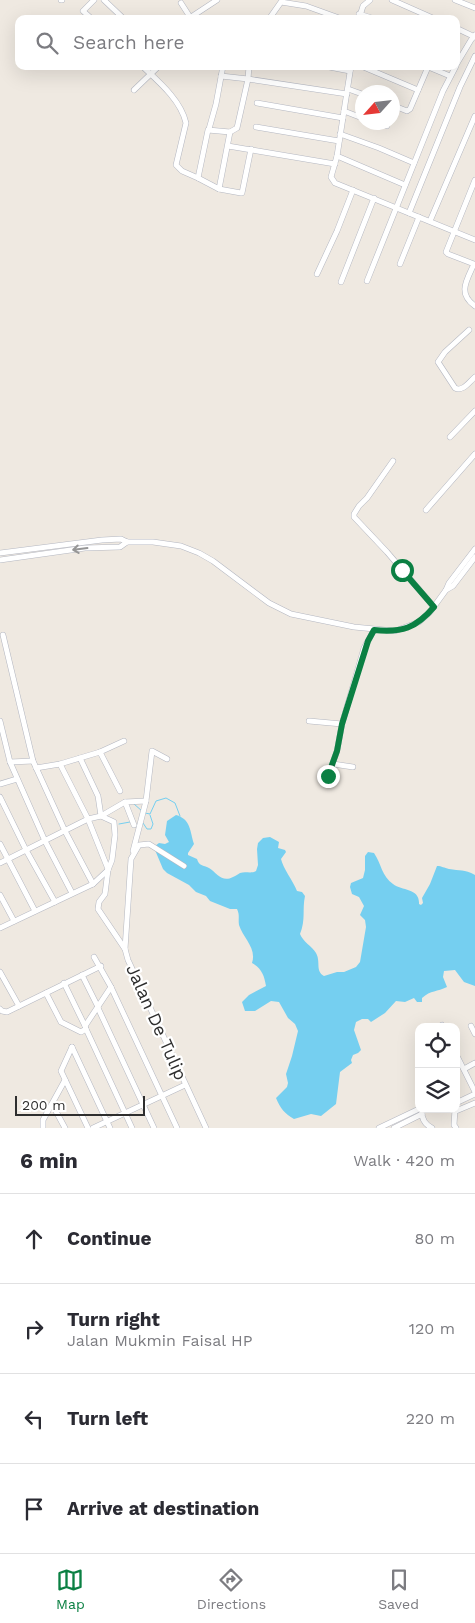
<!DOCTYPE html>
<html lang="en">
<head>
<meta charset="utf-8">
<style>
	:root { --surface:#fff; --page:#f7f7f7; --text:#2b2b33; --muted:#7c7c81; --line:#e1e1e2; --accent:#0b8043 }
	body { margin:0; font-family:"Work Sans",sans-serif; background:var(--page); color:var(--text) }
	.controls { position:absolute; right:15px; bottom:15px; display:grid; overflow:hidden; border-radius:10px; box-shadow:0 5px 20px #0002 }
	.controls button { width:45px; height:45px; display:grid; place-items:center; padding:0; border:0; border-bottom:1px solid var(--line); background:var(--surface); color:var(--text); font:25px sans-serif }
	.compass { position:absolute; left:355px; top:85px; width:45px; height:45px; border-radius:50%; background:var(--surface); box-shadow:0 5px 20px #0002; rotate:243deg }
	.scale { position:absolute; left:15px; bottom:12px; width:130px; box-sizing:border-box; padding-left:5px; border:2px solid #2e2e2e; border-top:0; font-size:14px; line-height:18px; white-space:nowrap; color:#2e2e2e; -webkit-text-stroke:4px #fff; paint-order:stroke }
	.stop { position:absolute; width:15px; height:15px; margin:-11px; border:4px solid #0b8043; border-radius:50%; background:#fff }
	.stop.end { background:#0b8043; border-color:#fff; box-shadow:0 1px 5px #0008 }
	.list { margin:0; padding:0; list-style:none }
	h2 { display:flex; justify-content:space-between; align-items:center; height:65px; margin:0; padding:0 20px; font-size:21px }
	h2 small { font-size:16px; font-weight:400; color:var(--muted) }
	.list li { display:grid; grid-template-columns:32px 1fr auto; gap:15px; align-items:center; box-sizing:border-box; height:90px; padding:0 20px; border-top:1px solid var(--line) }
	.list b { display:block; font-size:19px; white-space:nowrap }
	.list p { margin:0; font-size:16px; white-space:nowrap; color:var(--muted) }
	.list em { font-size:16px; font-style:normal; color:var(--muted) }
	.icon { flex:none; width:28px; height:28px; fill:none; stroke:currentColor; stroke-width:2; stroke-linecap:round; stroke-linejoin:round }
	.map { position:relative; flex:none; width:475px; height:1128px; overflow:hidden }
	.search { position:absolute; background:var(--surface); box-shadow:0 5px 20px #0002; left:15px; right:15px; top:15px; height:55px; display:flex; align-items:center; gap:12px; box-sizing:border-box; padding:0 18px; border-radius:10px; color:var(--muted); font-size:19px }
	.sheet { height:425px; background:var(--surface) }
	nav { display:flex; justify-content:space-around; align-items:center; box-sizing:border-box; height:70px; border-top:1px solid var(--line); background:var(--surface); font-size:14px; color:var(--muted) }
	nav a { display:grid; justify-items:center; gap:2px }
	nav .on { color:var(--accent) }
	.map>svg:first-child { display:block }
	.water { fill:#75cff0 }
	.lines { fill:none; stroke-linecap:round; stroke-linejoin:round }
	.stream { stroke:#75cff0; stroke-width:1 }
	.minor-casing { stroke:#b4b7c1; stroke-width:6 }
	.minor { stroke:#fff; stroke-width:5 }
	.oneway { stroke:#969696 }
	.route { stroke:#0b8043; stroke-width:6 }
	.labels { text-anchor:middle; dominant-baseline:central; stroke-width:4.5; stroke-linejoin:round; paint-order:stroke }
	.street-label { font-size:18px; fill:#2e2e2e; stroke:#fff }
</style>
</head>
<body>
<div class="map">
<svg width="475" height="1128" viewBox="0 0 475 1128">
	<rect width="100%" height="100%" fill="#efe9e1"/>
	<path class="water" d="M176 815C191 819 190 832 194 844L188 853V855L197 859C199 866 203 865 209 868 217 873 222 883 233 877 236 876 238 874 240 873 246 871 251 874 256 871L258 865 257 849 258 843 263 838 270 837 279 842 278 848 285 850 286 852 281 859C283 868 293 881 297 891L302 892 305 896C302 910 306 919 300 934 303 942 312 946 316 953 321 962 315 971 324 976L337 972H344L356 967 360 962 366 927 365 920 360 915 364 906 359 897 352 894 350 887 351 883 363 878 365 870V856L368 852 374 853C381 863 382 877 393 884 402 891 420 888 419 904L421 905 423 903 422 898 430 884 437 866C442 866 444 868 449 869 460 871 464 869 475 875V986L464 982 455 970 444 971 443 977 447 987C437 992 431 990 422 998V1002H417L414 998 405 1002 396 1001 385 1013 371 1022 368 1019H362L356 1022 354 1030 361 1050 358 1053 353 1055 351 1060 352 1063 340 1072 336 1104 321 1116 311 1114 294 1119C285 1114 280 1108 276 1098L287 1087 288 1083 286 1074 292 1056 298 1031 295 1024 288 1018 279 1002 271 1001 255 1011H245L242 1002 249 995 266 986C264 975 262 969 252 963 257 948 243 938 239 925 238 919 240 915 237 909H230L210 901 206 896 196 892 189 885 167 873 163 869 155 850V846L159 843 165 844 169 842 165 835 167 821Z"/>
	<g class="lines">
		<g class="stream">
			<polyline points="134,804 142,811"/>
			<polyline points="145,813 150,814 156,801 166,798 175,803 180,816"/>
			<polyline points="143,823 147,829 151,829 153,824 150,815"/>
			<polyline points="119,824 130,822"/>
		</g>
		<defs>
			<g id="minor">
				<polyline points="61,0 62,0"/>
				<polyline points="104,0 124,19"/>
				<polyline points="392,0 435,19"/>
				<polyline points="455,0 475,8"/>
				<polyline points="181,3 190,17"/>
				<polyline points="359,14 375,19"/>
				<polyline points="92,19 83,11 94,0"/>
				<polyline points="188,19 217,0"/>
				<polyline points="269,19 281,2 306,6 342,19"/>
				<polyline points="359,19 363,6 370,0"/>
				<polyline points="456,28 475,37"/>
				<polyline points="456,65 471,40 475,35"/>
				<path d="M142 66C158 81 181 100 186 123L176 165 182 171 198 178"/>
				<polyline points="249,66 248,79 347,94"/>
				<polyline points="324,66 350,71"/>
				<polyline points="351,66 337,156 331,177 335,183 475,240"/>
				<polyline points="361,66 418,90"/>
				<polyline points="426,66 450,76"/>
				<polyline points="348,89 362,94"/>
				<polyline points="134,90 159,66"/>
				<polyline points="257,103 343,118"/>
				<polyline points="392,105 407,111 410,109 428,67"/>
				<polyline points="344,111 362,118"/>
				<polyline points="377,122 387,126"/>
				<polyline points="256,127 339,141"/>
				<polyline points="209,129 216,104 223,66"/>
				<polyline points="230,132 208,130 198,178 219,189 241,193 242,193 251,149"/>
				<polyline points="340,134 379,148 414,163"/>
				<polyline points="228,146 335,164"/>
				<polyline points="337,156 405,185"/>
				<path d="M475 180 446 252 448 254 474 264C467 280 457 293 475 306"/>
				<polyline points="219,189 230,132 237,128 248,79 221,76"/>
				<polyline points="409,213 460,87 475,56"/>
				<polyline points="430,221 475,116"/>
				<polyline points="400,264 419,217"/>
				<polyline points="317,274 337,231 353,190"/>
				<polyline points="367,281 443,91 456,66"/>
				<polyline points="341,282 374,198"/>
				<path d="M469 330 445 352 438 362 455 388C463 392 469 382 475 377"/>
				<polyline points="450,437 475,411"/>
				<polyline points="393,461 367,498 359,506 354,514 354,517 387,552 434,607"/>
				<polyline points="426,510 475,454"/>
				<polyline points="0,553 102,540 121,539 127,542 153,542 181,546 199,553 213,561 269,603 291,614 354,627 395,631 419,622 430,612 446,590 449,583 475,549"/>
				<polyline points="0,560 85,548 120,547 127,542"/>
				<polyline points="446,590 453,586 475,557"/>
				<polyline points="3,635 33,761 65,831 93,884"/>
				<polyline points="0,721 10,762 45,841 72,893"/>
				<polyline points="309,721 342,724"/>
				<polyline points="100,752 124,741"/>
				<polyline points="80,758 98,796 101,816 114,822 115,835 112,860 108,870 105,894 99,902 98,909 125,949"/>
				<polyline points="10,762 33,761"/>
				<polyline points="60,764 88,819 108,869"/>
				<polyline points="333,764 353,767"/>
				<polyline points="36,768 60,764 100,752 120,791"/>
				<polyline points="328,776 337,751 342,724 364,648 374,630"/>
				<polyline points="0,784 17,779"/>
				<polyline points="0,797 26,850 55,902"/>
				<polyline points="125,802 134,825"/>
				<polyline points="0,844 35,911"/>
				<polyline points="133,851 146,801 152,751 167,759"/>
				<polyline points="0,863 88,819 101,816 125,802 146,801"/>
				<polyline points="184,866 149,844 139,845 131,859 125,949 128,960 206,1128"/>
				<polyline points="0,895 14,921"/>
				<polyline points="0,928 93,884 108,870"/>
				<polyline points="94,957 111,987 177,1128"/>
				<polyline points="0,972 19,1006"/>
				<polyline points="82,975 98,1007"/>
				<polyline points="64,983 85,1026"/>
				<polyline points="46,993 61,1022 81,1032 86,1029 85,1026 111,987"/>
				<polyline points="98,1008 154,1128"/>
				<polyline points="0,1009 2,1011 7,1012 101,966"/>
				<polyline points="442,1025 443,1027"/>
				<polyline points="471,1026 475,1034"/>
				<polyline points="86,1029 132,1128"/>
				<polyline points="72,1047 61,1071 88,1128"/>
				<polyline points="72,1047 110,1128"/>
				<polyline points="456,1054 475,1092"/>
				<polyline points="464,1069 475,1063"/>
				<polyline points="456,1103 475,1094"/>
				<polyline points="52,1104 65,1128"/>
				<path d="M422 1109C421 1118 424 1124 432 1128"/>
				<polyline points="455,1109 454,1125 456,1128"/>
				<polyline points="456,1111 475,1103"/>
				<polyline points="43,1128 43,1120 65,1080"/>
				<polyline points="93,1128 185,1085"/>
				<polyline points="379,1128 419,1109"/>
				<polyline points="394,1128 422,1114"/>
			</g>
		</defs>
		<use href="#minor" class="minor-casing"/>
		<use href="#minor" class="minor"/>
	</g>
	<defs><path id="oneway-shaft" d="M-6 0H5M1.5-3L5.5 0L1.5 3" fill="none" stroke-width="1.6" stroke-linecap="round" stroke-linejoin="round" transform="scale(1.25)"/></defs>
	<use class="oneway" href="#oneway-shaft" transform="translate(80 549) rotate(173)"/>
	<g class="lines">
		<path class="route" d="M328 776 337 751 342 724 368 641 374 630C402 633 416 628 434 607L402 570"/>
	</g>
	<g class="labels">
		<g class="street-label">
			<text transform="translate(157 1022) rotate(66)">Jalan De Tulip</text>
		</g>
	</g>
</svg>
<div class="controls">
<button><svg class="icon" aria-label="locate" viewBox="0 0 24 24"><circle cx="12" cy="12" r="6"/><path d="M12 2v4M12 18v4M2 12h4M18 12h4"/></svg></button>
<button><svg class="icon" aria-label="layers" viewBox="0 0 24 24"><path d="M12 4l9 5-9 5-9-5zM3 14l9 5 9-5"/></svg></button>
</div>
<svg class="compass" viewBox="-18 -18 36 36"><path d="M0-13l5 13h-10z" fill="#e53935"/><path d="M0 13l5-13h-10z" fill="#7c7c81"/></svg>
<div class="scale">200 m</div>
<div class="stop" style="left:402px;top:570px"></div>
<div class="stop end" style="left:328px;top:776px"></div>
<div class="search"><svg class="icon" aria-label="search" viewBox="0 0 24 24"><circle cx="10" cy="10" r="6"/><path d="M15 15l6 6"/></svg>Search here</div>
</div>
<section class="sheet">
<h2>6 min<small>Walk · 420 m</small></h2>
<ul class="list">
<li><svg class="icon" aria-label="ahead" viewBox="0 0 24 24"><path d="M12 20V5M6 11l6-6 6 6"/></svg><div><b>Continue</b></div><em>80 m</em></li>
<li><svg class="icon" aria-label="right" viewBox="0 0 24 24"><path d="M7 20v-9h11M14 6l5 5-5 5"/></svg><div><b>Turn right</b><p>Jalan Mukmin Faisal HP</p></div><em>120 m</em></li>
<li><svg class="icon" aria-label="left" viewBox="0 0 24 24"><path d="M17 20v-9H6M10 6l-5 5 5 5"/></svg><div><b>Turn left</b></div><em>220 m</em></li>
<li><svg class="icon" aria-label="arrive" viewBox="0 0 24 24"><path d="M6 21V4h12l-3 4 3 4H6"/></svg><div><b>Arrive at destination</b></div></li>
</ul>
</section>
<nav>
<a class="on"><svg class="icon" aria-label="map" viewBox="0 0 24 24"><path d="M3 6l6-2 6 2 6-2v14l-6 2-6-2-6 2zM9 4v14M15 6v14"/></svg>Map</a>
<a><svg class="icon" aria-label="directions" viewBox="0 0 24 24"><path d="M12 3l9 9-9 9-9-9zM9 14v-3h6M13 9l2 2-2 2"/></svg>Directions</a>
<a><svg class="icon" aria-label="saved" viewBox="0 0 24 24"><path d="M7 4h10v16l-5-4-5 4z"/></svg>Saved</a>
</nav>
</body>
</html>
